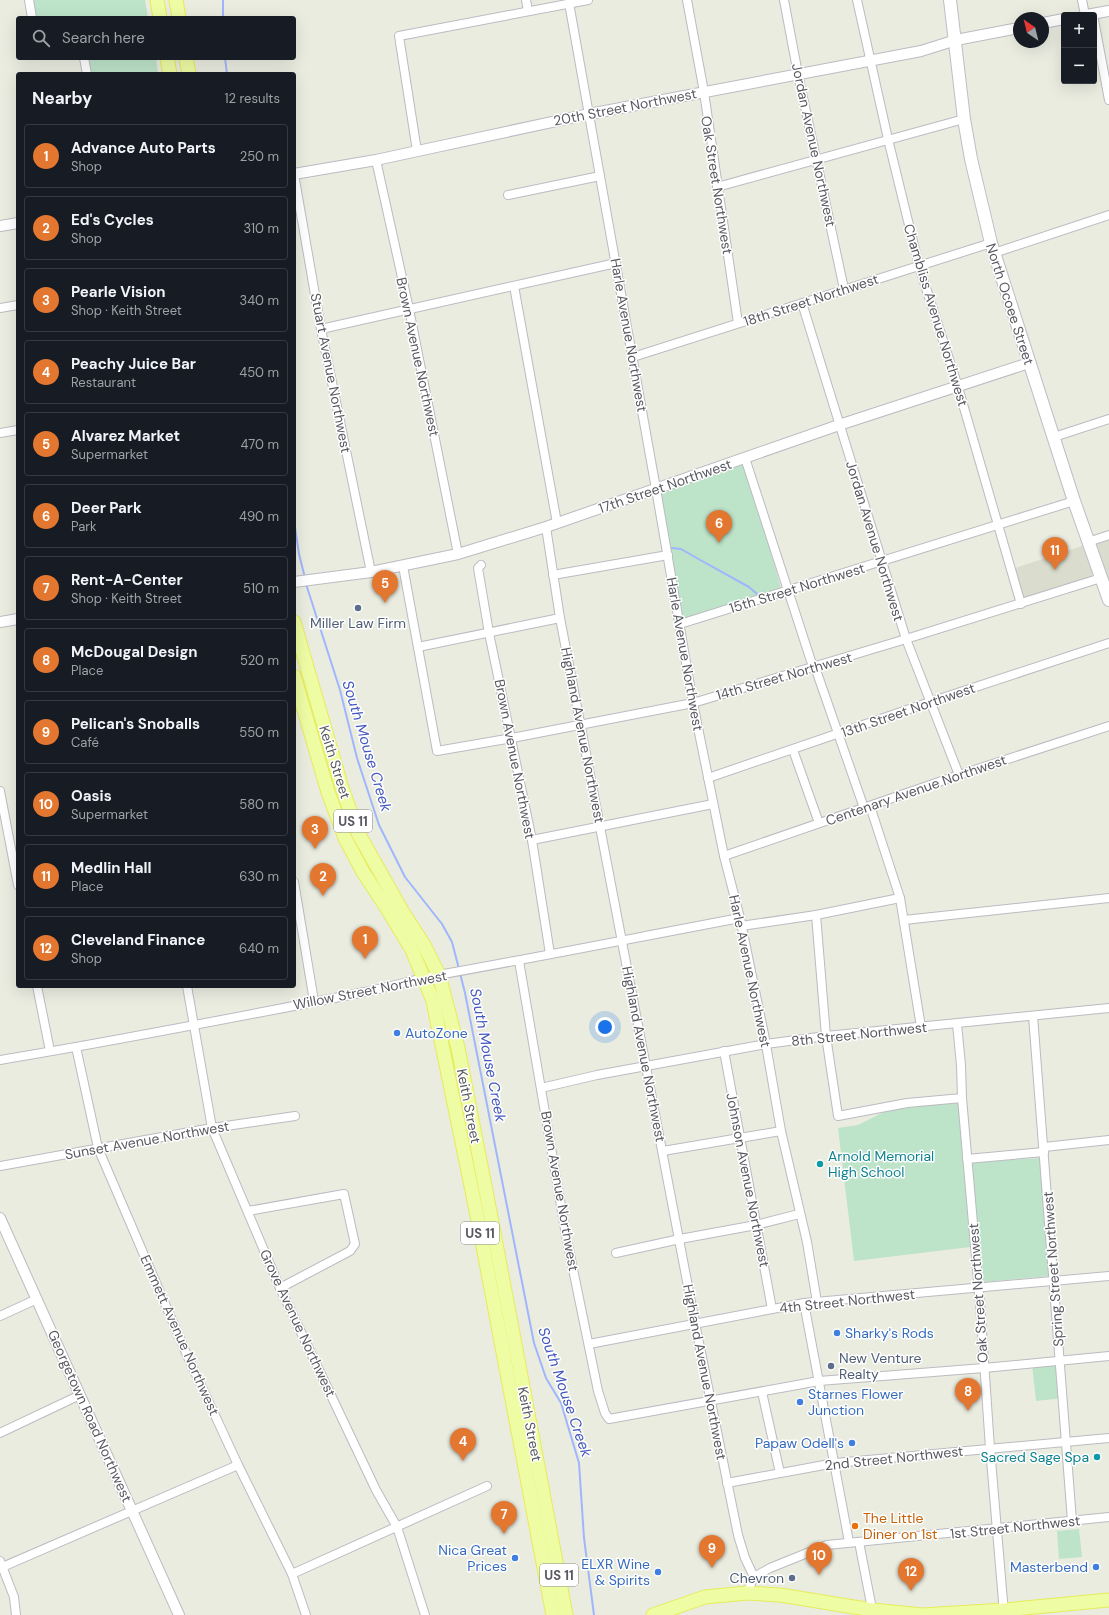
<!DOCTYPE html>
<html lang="en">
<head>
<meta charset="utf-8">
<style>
	:root { --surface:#171b24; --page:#242831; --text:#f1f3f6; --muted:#9ea1a6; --line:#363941; --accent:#e3772f }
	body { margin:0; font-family:"DM Sans",sans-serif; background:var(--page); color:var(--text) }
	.controls { position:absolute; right:12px; top:12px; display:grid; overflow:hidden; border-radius:4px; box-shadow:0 4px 16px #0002 }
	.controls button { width:36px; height:36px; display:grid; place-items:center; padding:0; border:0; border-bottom:1px solid var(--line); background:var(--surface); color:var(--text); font:20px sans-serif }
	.compass { position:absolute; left:1013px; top:12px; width:36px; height:36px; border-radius:50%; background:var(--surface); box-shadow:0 4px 16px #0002; rotate:325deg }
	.you { position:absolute; left:605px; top:1027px; width:14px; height:14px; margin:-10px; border:3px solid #fff; border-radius:50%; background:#1a73e8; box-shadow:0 0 0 6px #1a73e833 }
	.badge { display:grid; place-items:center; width:26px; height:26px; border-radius:50%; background:var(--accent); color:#fff; font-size:13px; font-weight:700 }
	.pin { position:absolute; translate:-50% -33px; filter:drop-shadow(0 1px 2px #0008) }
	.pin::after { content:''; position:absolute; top:21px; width:14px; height:12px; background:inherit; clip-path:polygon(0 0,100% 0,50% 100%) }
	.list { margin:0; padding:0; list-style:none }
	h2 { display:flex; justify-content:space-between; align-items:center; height:52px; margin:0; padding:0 16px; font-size:17px }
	h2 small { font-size:13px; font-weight:400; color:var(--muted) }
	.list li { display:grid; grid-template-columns:26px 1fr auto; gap:12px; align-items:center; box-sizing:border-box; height:64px; margin:0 8px 8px; padding:0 8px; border:1px solid var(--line); border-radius:4px }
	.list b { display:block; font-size:15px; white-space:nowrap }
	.list p { margin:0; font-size:13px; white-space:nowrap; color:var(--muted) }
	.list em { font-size:13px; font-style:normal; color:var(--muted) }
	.icon { flex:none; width:22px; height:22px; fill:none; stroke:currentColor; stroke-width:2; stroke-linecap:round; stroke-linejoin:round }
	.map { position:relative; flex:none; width:1109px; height:1615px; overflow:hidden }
	.search { position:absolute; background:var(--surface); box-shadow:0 4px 16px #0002; left:16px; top:16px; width:280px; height:44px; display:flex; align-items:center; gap:10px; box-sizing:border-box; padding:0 14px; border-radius:4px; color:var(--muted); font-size:15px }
	.panel { position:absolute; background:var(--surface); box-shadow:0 4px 16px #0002; left:16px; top:72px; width:280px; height:916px; border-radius:4px }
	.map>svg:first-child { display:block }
	.education { fill:#dadcce }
	.green { fill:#bde3c9 }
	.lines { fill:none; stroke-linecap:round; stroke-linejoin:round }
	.stream { stroke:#a0b6fc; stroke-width:2 }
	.minor-casing { stroke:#bbbbc2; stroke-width:10 }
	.tertiary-casing { stroke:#bbbbc2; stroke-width:12 }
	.secondary-casing { stroke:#bdbdc6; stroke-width:14 }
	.primary-casing { stroke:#e6ec58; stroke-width:15 }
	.minor { stroke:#fff; stroke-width:8 }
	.tertiary { stroke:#fff; stroke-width:10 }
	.secondary { stroke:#fff; stroke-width:12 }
	.primary { stroke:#eefca4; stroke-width:13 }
	.service-dot { fill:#5c6f8a; stroke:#fff; stroke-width:1.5 }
	.shop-dot { fill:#3f7fe0; stroke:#fff; stroke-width:1.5 }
	.culture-dot { fill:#0f9aa8; stroke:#fff; stroke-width:1.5 }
	.food-dot { fill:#e8710a; stroke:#fff; stroke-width:1.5 }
	.labels { text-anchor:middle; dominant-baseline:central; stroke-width:3; stroke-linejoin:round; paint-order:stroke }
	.shield { fill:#fff; stroke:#8b8c90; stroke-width:1 }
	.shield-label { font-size:13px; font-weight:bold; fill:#595a61 }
	.street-label { font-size:14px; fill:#595a61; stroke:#fff }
	.service-label { font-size:14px; fill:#4e5e75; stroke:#fff }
	.shop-label { font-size:14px; fill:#366cbe; stroke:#fff; text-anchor:end }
	.culture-label { font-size:14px; fill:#0d838f; stroke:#fff; text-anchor:start }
	.food-label { font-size:14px; fill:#c56008; stroke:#fff; text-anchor:start }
	.water-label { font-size:15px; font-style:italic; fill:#4458be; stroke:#fff }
</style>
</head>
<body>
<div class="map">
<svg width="1109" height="1615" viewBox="0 0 1109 1615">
	<rect width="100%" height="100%" fill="#eaece0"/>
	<polygon class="education" points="1109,537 1109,582 1104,567 1092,571 1092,576 1024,597 1015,568"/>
	<g class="green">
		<polygon points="33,0 145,0 148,18 36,18"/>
		<polygon points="88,58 156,58 158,74 91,74"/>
		<polygon points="741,464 744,465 747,471 781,588 685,618 681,614 661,494 662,491"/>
		<polygon points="959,1103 963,1163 1040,1158 1049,1276 983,1282 979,1246 854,1261 838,1128 858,1125 884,1112 894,1109 918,1106"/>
		<polygon points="1059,1361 1063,1398 1036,1401 1032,1364"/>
		<polygon points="1079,1529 1082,1557 1059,1559 1057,1531"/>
	</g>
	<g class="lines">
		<g class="stream">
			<polyline points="223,0 223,18"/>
			<polyline points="225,58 227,74"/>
			<polyline points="294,521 299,554 305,578"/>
			<polyline points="672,548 681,549 702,561 749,587 757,594"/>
			<polyline points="306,584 340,690 357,758 379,825 405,877 442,924 452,942 459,969"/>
			<polyline points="460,973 465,993 534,1343 546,1378 561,1403 579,1463 584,1538 594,1615"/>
		</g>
		<defs>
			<g id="minor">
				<polyline points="29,0 32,18"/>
				<polyline points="526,0 528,11"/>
				<polyline points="687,0 704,92 738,323"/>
				<polyline points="784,0 798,74 844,289"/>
				<polyline points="857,0 888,139 919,266 958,387 1021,604"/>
				<polyline points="1082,0 1085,15"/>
				<polyline points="569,3 656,489 693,703 724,856 740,918 765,1039 781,1131 807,1242 817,1302"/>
				<polyline points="1094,20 1109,100"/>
				<polyline points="84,58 87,74"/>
				<polyline points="417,151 399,36 588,0"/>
				<polyline points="376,160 409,309 458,554"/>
				<polyline points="294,174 321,329 371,572"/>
				<polyline points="717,187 964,119"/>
				<polyline points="508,195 600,176"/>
				<polyline points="994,253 1109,215"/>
				<polyline points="514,286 557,523"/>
				<polyline points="802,303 906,639 959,775"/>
				<polyline points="0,308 18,305"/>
				<polyline points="321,329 616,263"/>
				<polyline points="633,357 991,243"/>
				<polyline points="0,433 18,430"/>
				<polyline points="1054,437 1109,419"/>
				<polyline points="745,458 811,661 815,667 864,808"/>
				<polyline points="546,527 560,618 695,1323 738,1535 745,1558 754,1577"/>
				<polyline points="1088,542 1109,535"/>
				<polyline points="481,565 478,568 489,633 532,840 550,954"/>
				<polyline points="403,566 437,751 512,738 693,703 906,639 1101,578"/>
				<polyline points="553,575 668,555"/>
				<polyline points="680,624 1074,501"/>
				<polyline points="418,647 560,618"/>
				<polyline points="793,750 819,823"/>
				<polyline points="708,778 930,702 1109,643"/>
				<polyline points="0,791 18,885"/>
				<polyline points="870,806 900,898 921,1027"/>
				<polyline points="532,840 713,804"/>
				<polyline points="724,856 959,775 1109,726"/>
				<polyline points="294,882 314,1001"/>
				<polyline points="816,915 826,1036 838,1116 907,1103 962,1098"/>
				<polyline points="904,920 1109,898"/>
				<polyline points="741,926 816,915 900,898"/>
				<polyline points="519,961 566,1235 598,1391 605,1413 609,1419 819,1381 984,1368 1109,1356"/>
				<polyline points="37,986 50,1051"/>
				<polyline points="187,986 212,1128 280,1288 376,1490 397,1527 425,1615"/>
				<polyline points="1033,1016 1072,1521"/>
				<polyline points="957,1024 961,1065 962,1098 980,1303 990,1448 1004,1613"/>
				<polyline points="76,1047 98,1148 187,1355 238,1465 292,1574 306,1615"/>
				<polyline points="724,1051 772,1309"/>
				<path d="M0 1060C122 1040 243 1016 365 992 389 987 414 980 438 975 539 957 639 937 740 918"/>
				<polyline points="541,1088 597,1075 766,1044 826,1036 1109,1008"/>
				<polyline points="1044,1147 1109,1140"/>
				<polyline points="663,1151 781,1131"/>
				<polyline points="967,1159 1044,1152"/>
				<polyline points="0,1166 212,1128 295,1116"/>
				<polyline points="248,1211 344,1194 355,1244 350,1251 280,1288"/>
				<polyline points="616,1253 680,1239 756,1225 799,1214"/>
				<polyline points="804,1303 849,1542"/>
				<polyline points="0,1316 37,1299"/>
				<polyline points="589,1344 804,1303 1109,1276"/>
				<polyline points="762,1392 780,1473"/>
				<polyline points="0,1433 80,1395"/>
				<polyline points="727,1483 835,1463 1109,1438"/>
				<polyline points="859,1542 873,1614"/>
				<polyline points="0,1561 14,1597 16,1615"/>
				<polyline points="0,1568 238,1465"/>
				<polyline points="292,1574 487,1486"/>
				<polyline points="747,1593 754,1577 770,1568 827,1545 1109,1517"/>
			</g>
			<g id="tertiary">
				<polyline points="1086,15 1109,11"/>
				<polyline points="1043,23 1064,19"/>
				<polyline points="294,174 376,160 589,114 900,55 921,51 956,40 1019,28"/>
				<polyline points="0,226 18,223"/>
				<polyline points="294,582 371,572 458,554 546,527 839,425 1029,363"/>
				<polyline points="0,622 18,619"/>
				<polyline points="0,1218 179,1615"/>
			</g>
			<polyline id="secondary" points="950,0 964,119 971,159 991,243 1074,501 1109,600"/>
			<g id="primary">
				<polyline points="157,0 160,18"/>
				<polyline points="176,0 179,18"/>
				<polyline points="167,58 170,74"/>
				<polyline points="186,58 189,74"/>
				<polyline points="294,622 342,788 358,833 402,911 424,945 439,975 458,1048 490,1212 566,1615"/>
				<polyline points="294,676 328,792 345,838 363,872 388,910 412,950 433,1001 477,1215 553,1615"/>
				<polyline points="653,1615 705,1597 747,1593 780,1595 872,1610 922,1615 1004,1610 1109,1600"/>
			</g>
		</defs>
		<use href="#minor" class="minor-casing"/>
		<use href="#tertiary" class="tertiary-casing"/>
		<use href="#secondary" class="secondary-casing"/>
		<use href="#primary" class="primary-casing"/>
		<use href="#minor" class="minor"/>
		<use href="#tertiary" class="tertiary"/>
		<use href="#secondary" class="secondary"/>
		<use href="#primary" class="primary"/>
	</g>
	<g class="service-dot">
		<circle cx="358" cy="608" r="4"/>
		<circle cx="831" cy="1366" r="4"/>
		<circle cx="792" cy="1578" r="4"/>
	</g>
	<g class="shop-dot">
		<circle cx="397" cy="1033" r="4"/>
		<circle cx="837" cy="1333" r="4"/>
		<circle cx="800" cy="1402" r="4"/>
		<circle cx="852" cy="1443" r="4"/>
		<circle cx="515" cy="1558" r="4"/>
		<circle cx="1096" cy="1567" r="4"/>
		<circle cx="658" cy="1572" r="4"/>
	</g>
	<g class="culture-dot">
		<circle cx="820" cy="1164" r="4"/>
		<circle cx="1097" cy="1457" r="4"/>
	</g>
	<circle class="food-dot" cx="855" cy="1526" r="4"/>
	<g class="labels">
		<g class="shield">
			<rect x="334" y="810" width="38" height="22" rx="3"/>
			<rect x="461" y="1222" width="38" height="22" rx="3"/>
			<rect x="540" y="1564" width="38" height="22" rx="3"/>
		</g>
		<g class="shield-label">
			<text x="353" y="821">US 11</text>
			<text x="480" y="1233">US 11</text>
			<text x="559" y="1575">US 11</text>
		</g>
		<g class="street-label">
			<text transform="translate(625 107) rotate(-11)">20th Street Northwest</text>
			<text transform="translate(814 145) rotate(78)">Jordan Avenue Northwest</text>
			<text transform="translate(717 185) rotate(81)">Oak Street Northwest</text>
			<text transform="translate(811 300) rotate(-18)">18th Street Northwest</text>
			<text transform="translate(1010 304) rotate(72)">North Ocoee Street</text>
			<text transform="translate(936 315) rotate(73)">Chambliss Avenue Northwest</text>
			<text transform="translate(629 335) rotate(80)">Harle Avenue Northwest</text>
			<text transform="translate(418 357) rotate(78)">Brown Avenue Northwest</text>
			<text transform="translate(331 373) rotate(79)">Stuart Avenue Northwest</text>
			<text transform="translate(665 486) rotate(-19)">17th Street Northwest</text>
			<text transform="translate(875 541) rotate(73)">Jordan Avenue Northwest</text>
			<text transform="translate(797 588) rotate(-17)">15th Street Northwest</text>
			<text transform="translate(685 654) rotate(80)">Harle Avenue Northwest</text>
			<text transform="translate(784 676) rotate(-16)">14th Street Northwest</text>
			<text transform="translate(908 710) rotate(-19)">13th Street Northwest</text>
			<text transform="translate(583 735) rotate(79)">Highland Avenue Northwest</text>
			<text transform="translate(515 759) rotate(79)">Brown Avenue Northwest</text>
			<text transform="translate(335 762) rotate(73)">Keith Street</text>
			<text transform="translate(916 790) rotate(-19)">Centenary Avenue Northwest</text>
			<text transform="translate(750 971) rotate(78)">Harle Avenue Northwest</text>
			<text transform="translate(370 990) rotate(-11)">Willow Street Northwest</text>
			<text transform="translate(859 1034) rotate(-6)">8th Street Northwest</text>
			<text transform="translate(644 1054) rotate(79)">Highland Avenue Northwest</text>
			<text transform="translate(469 1106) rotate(79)">Keith Street</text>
			<text transform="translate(147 1140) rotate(-10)">Sunset Avenue Northwest</text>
			<text transform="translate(748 1180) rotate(79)">Johnson Avenue Northwest</text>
			<text transform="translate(560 1191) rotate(80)">Brown Avenue Northwest</text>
			<text transform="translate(1053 1269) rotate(-94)">Spring Street Northwest</text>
			<text transform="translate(978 1293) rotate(-94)">Oak Street Northwest</text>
			<text transform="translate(847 1301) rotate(-6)">4th Street Northwest</text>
			<text transform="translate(298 1323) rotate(65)">Grove Avenue Northwest</text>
			<text transform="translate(180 1335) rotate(66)">Emmett Avenue Northwest</text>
			<text transform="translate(705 1372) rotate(79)">Highland Avenue Northwest</text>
			<text transform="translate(90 1416) rotate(66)">Georgetown Road Northwest</text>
			<text transform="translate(530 1424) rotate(79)">Keith Street</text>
			<text transform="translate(894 1458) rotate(-6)">2nd Street Northwest</text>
			<text transform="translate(1015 1527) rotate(-6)">1st Street Northwest</text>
		</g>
		<g class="service-label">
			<text x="358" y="623">Miller Law Firm</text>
			<text x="839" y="1358" text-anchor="start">New Venture<tspan x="839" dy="16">Realty</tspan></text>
			<text x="784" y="1578" text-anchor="end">Chevron</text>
		</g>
		<g class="shop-label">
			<text x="405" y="1033" text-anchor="start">AutoZone</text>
			<text x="845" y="1333" text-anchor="start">Sharky's Rods</text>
			<text x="808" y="1394" text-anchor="start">Starnes Flower<tspan x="808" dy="16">Junction</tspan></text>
			<text x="844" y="1443">Papaw Odell's</text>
			<text x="507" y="1550">Nica Great<tspan x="507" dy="16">Prices</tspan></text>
			<text x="650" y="1564">ELXR Wine<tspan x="650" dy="16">&amp; Spirits</tspan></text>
			<text x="1088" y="1567">Masterbend</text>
		</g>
		<g class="culture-label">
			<text x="828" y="1156">Arnold Memorial<tspan x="828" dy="16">High School</tspan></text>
			<text x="1089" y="1457" text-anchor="end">Sacred Sage Spa</text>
		</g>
		<g class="food-label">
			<text x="863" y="1518">The Little<tspan x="863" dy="16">Diner on 1st</tspan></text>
		</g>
		<g class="water-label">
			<text transform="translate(367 746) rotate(73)">South Mouse Creek</text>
			<text transform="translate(488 1055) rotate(79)">South Mouse Creek</text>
			<text transform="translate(565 1392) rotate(71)">South Mouse Creek</text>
		</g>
	</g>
</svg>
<div class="controls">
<button>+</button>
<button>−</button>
</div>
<svg class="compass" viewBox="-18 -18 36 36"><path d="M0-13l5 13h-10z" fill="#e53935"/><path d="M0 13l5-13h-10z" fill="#9ea1a6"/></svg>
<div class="you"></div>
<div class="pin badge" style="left:365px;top:959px">1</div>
<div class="pin badge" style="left:323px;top:896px">2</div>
<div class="pin badge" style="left:315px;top:849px">3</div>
<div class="pin badge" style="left:463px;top:1461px">4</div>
<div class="pin badge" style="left:385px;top:603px">5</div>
<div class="pin badge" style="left:719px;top:543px">6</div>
<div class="pin badge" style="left:504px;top:1534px">7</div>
<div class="pin badge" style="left:968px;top:1411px">8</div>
<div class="pin badge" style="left:712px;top:1568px">9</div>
<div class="pin badge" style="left:819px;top:1575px">10</div>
<div class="pin badge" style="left:1055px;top:570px">11</div>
<div class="pin badge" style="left:911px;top:1591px">12</div>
<div class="search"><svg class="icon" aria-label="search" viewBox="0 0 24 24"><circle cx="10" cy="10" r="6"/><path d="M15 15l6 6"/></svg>Search here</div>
<section class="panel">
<h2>Nearby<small>12 results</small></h2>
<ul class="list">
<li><span class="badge">1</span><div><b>Advance Auto Parts</b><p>Shop</p></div><em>250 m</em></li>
<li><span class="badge">2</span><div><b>Ed's Cycles</b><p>Shop</p></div><em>310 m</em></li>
<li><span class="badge">3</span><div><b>Pearle Vision</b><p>Shop · Keith Street</p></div><em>340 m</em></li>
<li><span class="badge">4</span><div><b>Peachy Juice Bar</b><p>Restaurant</p></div><em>450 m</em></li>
<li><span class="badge">5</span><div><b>Alvarez Market</b><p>Supermarket</p></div><em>470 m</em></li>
<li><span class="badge">6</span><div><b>Deer Park</b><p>Park</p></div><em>490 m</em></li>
<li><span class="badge">7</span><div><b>Rent-A-Center</b><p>Shop · Keith Street</p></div><em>510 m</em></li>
<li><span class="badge">8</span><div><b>McDougal Design</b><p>Place</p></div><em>520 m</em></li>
<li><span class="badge">9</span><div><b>Pelican's Snoballs</b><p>Café</p></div><em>550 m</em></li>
<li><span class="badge">10</span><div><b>Oasis</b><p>Supermarket</p></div><em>580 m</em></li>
<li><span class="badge">11</span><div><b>Medlin Hall</b><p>Place</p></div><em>630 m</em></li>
<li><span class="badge">12</span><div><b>Cleveland Finance</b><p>Shop</p></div><em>640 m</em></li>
</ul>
</section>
</div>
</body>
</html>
